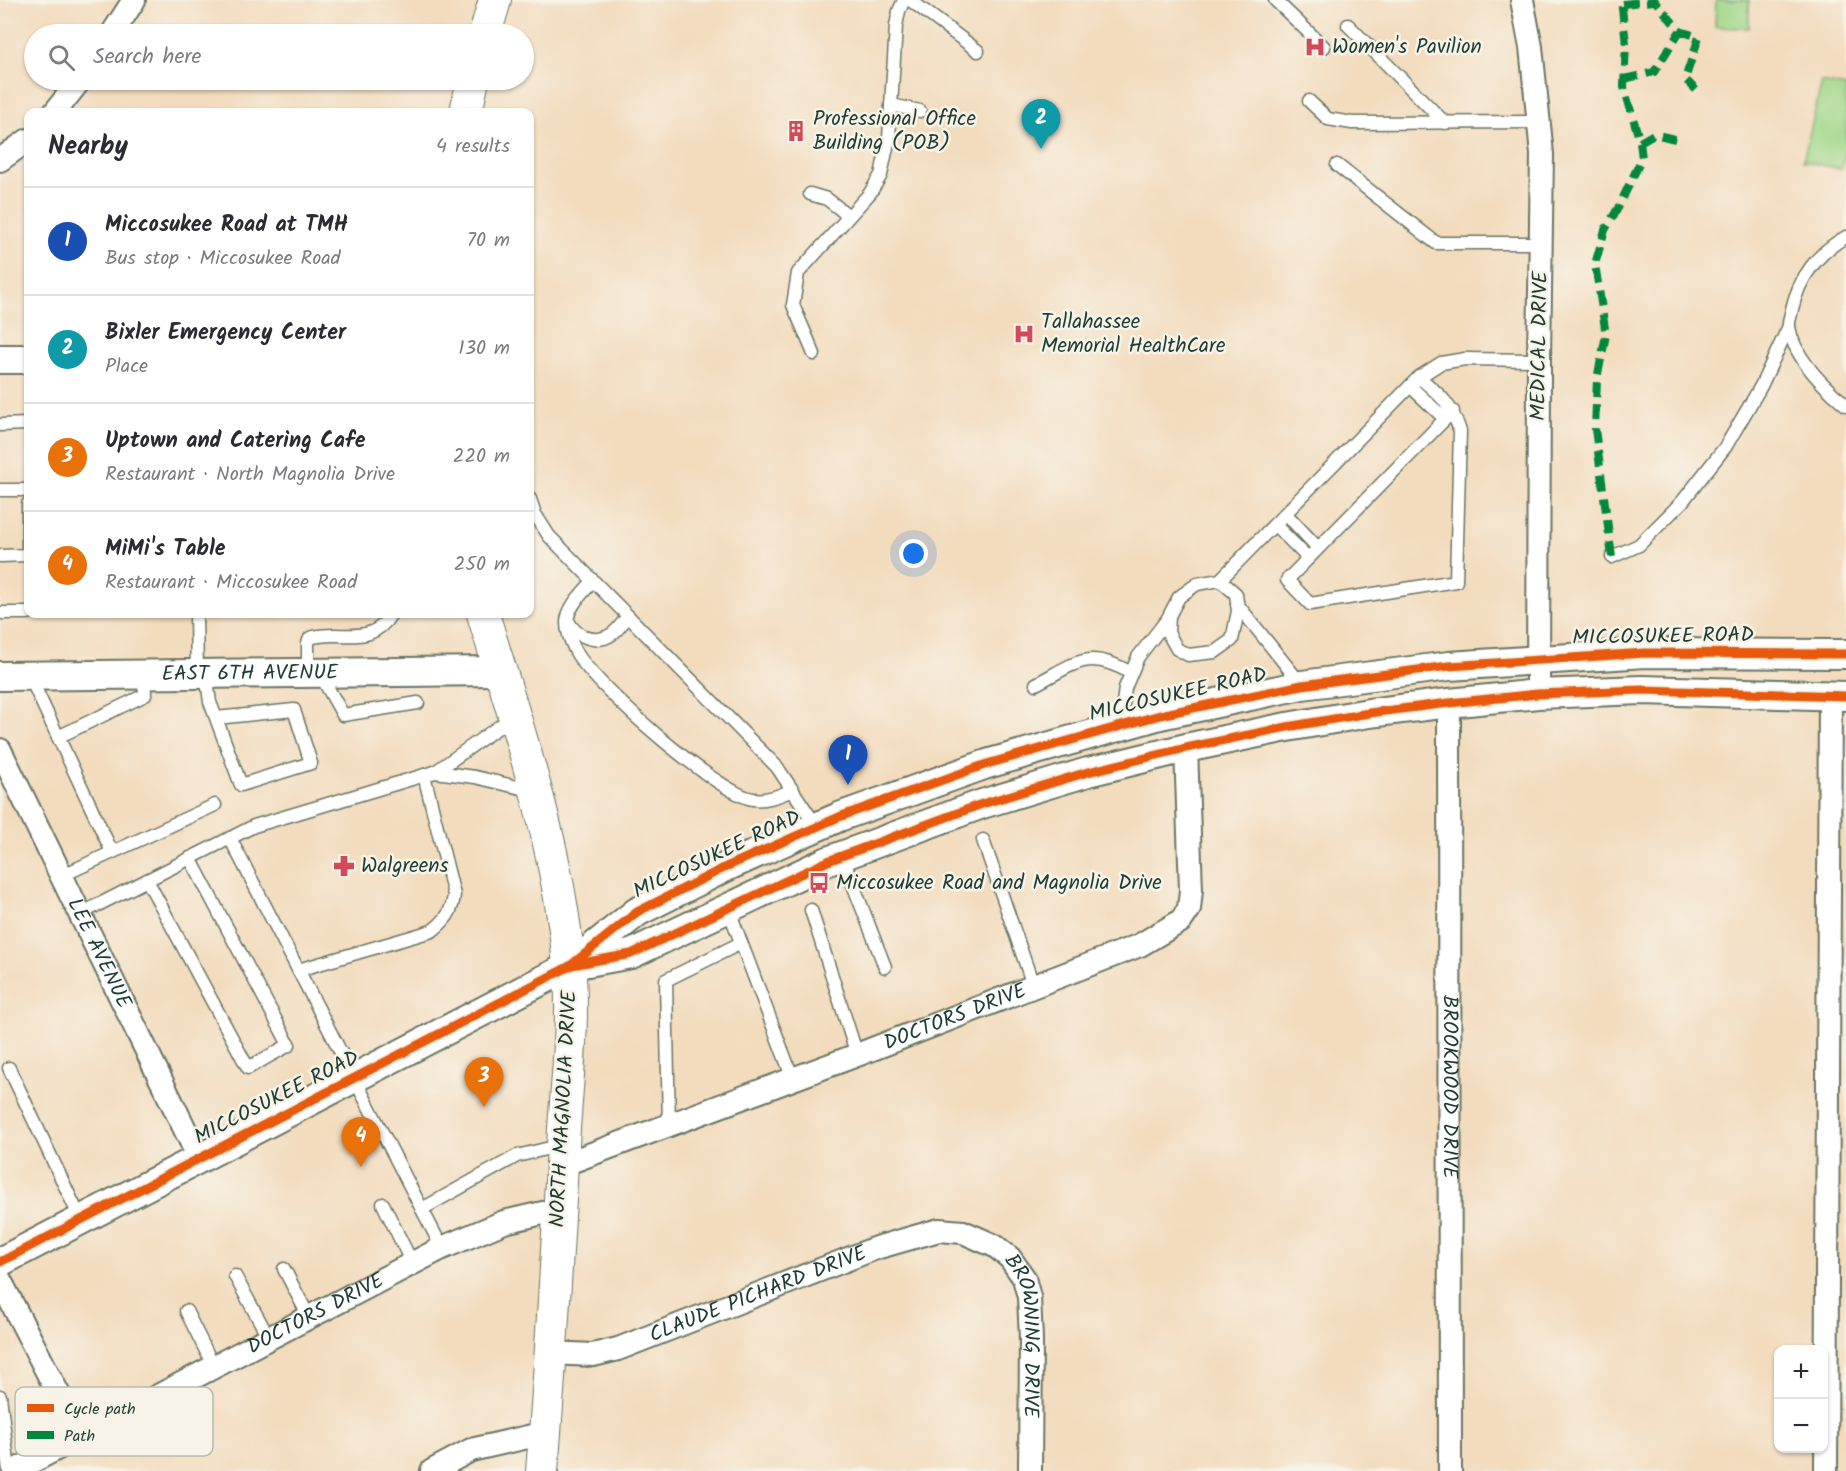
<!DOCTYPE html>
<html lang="en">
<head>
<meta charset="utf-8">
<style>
	:root { --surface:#fff; --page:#f7f7f7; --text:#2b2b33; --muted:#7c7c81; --line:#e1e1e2; --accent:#d1495b }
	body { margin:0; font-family:Kalam,sans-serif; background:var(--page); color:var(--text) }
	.controls { position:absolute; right:18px; bottom:18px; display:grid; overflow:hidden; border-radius:12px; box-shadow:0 2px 4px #0004 }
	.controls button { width:54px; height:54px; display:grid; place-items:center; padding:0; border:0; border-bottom:2px solid var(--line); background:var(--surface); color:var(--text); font:30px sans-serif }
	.you { position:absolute; left:914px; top:554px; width:21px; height:21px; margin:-15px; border:4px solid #fff; border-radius:50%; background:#1a73e8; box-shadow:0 0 0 9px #1a73e833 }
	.badge { display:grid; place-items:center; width:39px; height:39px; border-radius:50%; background:var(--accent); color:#fff; font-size:20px; font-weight:700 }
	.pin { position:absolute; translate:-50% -50px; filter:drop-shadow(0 2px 3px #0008) }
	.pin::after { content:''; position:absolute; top:32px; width:21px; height:18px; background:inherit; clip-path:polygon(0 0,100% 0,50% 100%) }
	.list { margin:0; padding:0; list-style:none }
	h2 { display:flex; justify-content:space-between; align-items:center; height:78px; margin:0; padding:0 24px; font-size:26px }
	h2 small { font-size:20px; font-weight:400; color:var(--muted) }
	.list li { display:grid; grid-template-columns:39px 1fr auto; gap:18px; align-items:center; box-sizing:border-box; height:108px; padding:0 24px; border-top:2px solid var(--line) }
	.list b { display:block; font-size:22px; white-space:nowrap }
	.list p { margin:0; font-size:20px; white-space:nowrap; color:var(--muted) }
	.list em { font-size:20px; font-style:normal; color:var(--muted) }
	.icon { flex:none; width:33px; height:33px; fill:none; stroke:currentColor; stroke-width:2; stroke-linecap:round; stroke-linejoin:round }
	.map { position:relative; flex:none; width:1846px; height:1471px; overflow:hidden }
	.search { position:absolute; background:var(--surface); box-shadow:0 2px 4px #0004; left:24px; top:24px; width:510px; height:66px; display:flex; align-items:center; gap:15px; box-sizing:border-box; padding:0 21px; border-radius:33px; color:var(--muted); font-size:22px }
	.panel { position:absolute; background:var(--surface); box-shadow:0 2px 4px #0004; left:24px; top:108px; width:510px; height:510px; border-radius:12px }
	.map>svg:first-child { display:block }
	.green { fill:#a1d789; stroke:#608a5e; stroke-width:1.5 }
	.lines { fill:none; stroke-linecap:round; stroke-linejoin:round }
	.service-casing { stroke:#697464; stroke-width:15 }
	.minor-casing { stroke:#697464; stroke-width:26 }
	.tertiary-casing { stroke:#697464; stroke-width:32 }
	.secondary-casing { stroke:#697464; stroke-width:34 }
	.service { stroke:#fff; stroke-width:12 }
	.minor { stroke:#fff; stroke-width:22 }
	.tertiary { stroke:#fff; stroke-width:28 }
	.secondary { stroke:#fff; stroke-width:32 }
	.quiet { stroke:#00873e; stroke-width:8; stroke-dasharray:15 8; stroke-linecap:butt }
	.cycleway-casing { stroke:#f7f3e8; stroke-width:13 }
	.cycleway { stroke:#e8590c; stroke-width:9 }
	.labels { text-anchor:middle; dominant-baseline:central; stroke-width:5; stroke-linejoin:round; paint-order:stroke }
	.poi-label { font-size:21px; fill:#1f3d34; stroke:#f7f3e8; text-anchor:start }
	.street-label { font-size:21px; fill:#1f3d34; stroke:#f7f3e8 }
	.key { fill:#f7f3e8; stroke:#b6bcb2; stroke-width:1.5 }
	.key-label { font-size:16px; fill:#1f3d34 }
</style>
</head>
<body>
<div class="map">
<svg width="1846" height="1471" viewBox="0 0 1846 1471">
	<rect width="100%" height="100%" fill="#f7f3e8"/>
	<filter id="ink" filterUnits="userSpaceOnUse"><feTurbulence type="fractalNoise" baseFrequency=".0167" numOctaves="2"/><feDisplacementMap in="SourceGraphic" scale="12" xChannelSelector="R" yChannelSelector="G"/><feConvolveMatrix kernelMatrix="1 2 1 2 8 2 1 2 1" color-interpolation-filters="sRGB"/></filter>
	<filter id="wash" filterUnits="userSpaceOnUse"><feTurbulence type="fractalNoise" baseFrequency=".008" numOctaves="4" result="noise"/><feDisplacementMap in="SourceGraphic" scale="24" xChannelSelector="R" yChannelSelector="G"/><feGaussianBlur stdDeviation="1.35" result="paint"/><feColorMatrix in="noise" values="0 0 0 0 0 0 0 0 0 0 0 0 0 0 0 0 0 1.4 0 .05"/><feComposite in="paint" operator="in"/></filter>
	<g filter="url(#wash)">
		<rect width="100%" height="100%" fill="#f3dbbd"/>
		<g class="green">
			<polygon points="1716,0 1749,0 1749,28 1715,27"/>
			<polygon points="1822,82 1846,87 1846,151 1841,169 1803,161"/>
		</g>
	</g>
	<g filter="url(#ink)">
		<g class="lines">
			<defs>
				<g id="service">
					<polyline points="910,0 978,51"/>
					<polyline points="1275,0 1324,47"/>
					<polyline points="1348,25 1445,123"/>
					<polyline points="1309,101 1328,119 1352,123 1540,122"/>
					<polyline points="891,105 920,111"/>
					<polyline points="1337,165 1436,243 1541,243"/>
					<polyline points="810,194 827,199 849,216"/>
					<path d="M1846 237C1818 252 1799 278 1792 309 1791 315 1788 322 1789 327 1794 358 1823 386 1846 405"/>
					<polyline points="814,354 793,305 798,273 870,193 881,175 889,138 896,26 899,11 904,0"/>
					<path d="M1419 377C1441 396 1450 402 1460 431L1456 581 1310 604 1287 580 1453 411"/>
					<polyline points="1410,386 1445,419"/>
					<polyline points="0,425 28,424"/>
					<polyline points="0,490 28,490"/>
					<polyline points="530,499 535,514 549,536 777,767 817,827"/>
					<polyline points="1286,514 1318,548"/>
					<polyline points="1275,525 1308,558"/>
					<polyline points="0,556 28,555 28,504"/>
					<polyline points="1612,557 1639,545 1682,502 1726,446 1761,386 1789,326"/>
					<polyline points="1220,580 1236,594 1238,611 1232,640 1215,652 1188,655 1177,649 1168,633 1169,616 1179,597 1197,584 1220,580 1419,377 1441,363 1465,359 1539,360"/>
					<path d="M593 581C583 593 567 607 567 623 567 632 571 642 575 650 591 683 718 794 753 799 767 801 780 795 793 790"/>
					<polyline points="1237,604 1301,684"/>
					<polyline points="0,613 28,613"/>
					<polyline points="196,614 197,674"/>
					<path d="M568 621C576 637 596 645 612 634 618 630 623 622 628 616"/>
					<path d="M308 673V643L310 638C341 628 370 649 391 614"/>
					<polyline points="206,674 210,702 241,785 311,763 294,710 216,718"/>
					<polyline points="320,674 343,715 418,703"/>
					<polyline points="30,677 112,852"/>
					<path d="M1036 684C1076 663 1088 648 1131 673"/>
					<polyline points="1120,726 1125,688 1138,657 1169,617"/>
					<polyline points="58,737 145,695 144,675"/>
					<polyline points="435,772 475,777 534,791"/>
					<polyline points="230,838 442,1248"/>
					<polyline points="983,840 1034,988"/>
					<polyline points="842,856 885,967"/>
					<polyline points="61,876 215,805"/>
					<polyline points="147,880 248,1068 289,1045 190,858"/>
					<polyline points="728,908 793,1079"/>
					<polyline points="811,910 857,1055"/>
					<polyline points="80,914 254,826 435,772 514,716"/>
					<path d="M298 970 432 931C446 920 452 912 454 895L424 775"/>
					<polyline points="9,1068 81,1220"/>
					<polyline points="669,1125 666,980 741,943"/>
					<polyline points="383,1204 412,1263"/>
					<polyline points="422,1209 517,1156 562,1145"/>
					<polyline points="284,1269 309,1317"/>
					<polyline points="235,1276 269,1338"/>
					<polyline points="186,1311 214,1367"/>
					<polyline points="0,1396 9,1471"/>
				</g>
				<g id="minor">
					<polyline points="1522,0 1531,47 1542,154 1539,360 1538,694"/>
					<polyline points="112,34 134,0"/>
					<polyline points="55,112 80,80"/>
					<polyline points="0,160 28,140"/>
					<path id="s1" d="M1449 703 1450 1471"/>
					<path id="s2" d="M0 750 199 1158"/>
					<path id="s3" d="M562 1165 857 1055 1140 945 1181 921 1189 909 1191 890 1186 748"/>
					<polyline points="0,1280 80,1436"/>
					<path id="s4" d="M551 1353 593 1355 618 1349 876 1248 939 1230 963 1232 995 1246 1010 1258 1024 1278 1029 1297 1031 1339 1030 1471"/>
					<path id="s5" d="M14 1471 442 1248 504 1222 560 1209"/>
					<polyline points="432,1471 471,1450 545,1433"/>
					<polyline points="1826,1471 1830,695"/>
				</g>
				<g id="tertiary">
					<polyline points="0,359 28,359"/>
					<path id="s6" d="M0 676 500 671"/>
					<polyline points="572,965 631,954 828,861 982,804 1088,772 1186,748 1287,727 1369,713 1449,703 1538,694 1642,690 1846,696"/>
					<polyline points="0,1262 570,966 637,912 728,866 839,817 987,764 1160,715 1302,685 1449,666 1645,653 1846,654"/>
				</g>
				<g id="secondary">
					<polyline points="485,34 495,0"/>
					<polyline points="466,112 473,80"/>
					<path d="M483 614C518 729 558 844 569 965 575 1024 566 1086 563 1146 557 1254 551 1363 542 1471"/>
				</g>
			</defs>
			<use href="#service" class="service-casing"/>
			<use href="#minor" class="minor-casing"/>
			<use href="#tertiary" class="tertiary-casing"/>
			<use href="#secondary" class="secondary-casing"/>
			<use href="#service" class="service"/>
			<use href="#minor" class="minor"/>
			<use href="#tertiary" class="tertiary"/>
			<use href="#secondary" class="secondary"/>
			<g class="quiet">
				<polyline points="1623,4 1655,1 1680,31 1699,37 1685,79 1696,90"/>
				<polyline points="1624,79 1654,72 1680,31"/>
				<polyline points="1640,142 1654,134 1683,141"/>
				<polyline points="1612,557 1595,429 1597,379 1606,335 1595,264 1605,230 1618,208 1642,158 1640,142 1624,87 1626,43 1621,0"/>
			</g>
			<defs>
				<g id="cycleway">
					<polyline points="572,965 631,954 828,861 982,804 1088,772 1186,748 1287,727 1369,713 1449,703 1538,694 1642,690 1846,696"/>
					<polyline points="0,1262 570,966 637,912 728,866 839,817 987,764 1160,715 1302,685 1449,666 1645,653 1846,654"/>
				</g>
			</defs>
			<use href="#cycleway" class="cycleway-casing"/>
			<use href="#cycleway" class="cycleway"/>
		</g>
	</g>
	<defs>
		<symbol id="hospital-bare" viewBox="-9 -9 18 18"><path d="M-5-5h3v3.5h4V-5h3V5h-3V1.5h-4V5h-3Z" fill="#d1495b" stroke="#f7f3e8" stroke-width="2.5" paint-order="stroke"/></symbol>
		<symbol id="building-bare" viewBox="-9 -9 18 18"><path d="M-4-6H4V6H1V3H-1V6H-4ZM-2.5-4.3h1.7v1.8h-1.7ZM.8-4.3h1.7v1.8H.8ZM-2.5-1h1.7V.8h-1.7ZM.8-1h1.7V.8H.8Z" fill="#d1495b" stroke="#f7f3e8" stroke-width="2.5" paint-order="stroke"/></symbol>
		<symbol id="pharmacy-bare" viewBox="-9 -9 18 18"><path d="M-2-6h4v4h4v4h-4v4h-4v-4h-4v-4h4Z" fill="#d1495b" stroke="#f7f3e8" stroke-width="2.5" paint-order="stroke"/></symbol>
		<symbol id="bus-bare" viewBox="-9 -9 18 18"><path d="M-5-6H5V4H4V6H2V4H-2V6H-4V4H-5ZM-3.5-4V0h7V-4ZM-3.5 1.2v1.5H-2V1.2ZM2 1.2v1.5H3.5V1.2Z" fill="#d1495b" stroke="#f7f3e8" stroke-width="2.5" paint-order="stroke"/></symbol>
	</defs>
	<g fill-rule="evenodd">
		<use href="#hospital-bare" x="1300" y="32" width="30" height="30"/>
		<use href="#building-bare" x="781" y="116" width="30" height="30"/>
		<use href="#hospital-bare" x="1009" y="319" width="30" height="30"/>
		<use href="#pharmacy-bare" x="329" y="851" width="30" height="30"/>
		<use href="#bus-bare" x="804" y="868" width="30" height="30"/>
	</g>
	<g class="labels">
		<g class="poi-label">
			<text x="1332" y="47">Women's Pavilion</text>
			<text x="813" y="119">Professional Office<tspan x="813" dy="24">Building (POB)</tspan></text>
			<text x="1041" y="322">Tallahassee<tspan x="1041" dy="24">Memorial HealthCare</tspan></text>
			<text x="361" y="866">Walgreens</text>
			<text x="836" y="883">Miccosukee Road and Magnolia Drive</text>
		</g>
		<g class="street-label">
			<text transform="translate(1540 346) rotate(-89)">MEDICAL DRIVE</text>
			<text transform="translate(1663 637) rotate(-1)">MICCOSUKEE ROAD</text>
			<text stroke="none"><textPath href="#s6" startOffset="250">EAST 6TH AVENUE</textPath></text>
			<text transform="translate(1178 695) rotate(-13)">MICCOSUKEE ROAD</text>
			<text transform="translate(717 855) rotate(-25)">MICCOSUKEE ROAD</text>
			<text stroke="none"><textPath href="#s2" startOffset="226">LEE AVENUE</textPath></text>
			<text stroke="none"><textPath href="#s3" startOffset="420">DOCTORS DRIVE</textPath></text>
			<text stroke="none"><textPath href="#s1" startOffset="384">BROOKWOOD DRIVE</textPath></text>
			<text transform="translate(277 1098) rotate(-27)">MICCOSUKEE ROAD</text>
			<text transform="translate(564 1109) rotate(-87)">NORTH MAGNOLIA DRIVE</text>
			<text stroke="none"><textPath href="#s4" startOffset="218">CLAUDE PICHARD DRIVE</textPath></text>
			<text stroke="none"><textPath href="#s5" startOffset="340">DOCTORS DRIVE</textPath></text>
			<text stroke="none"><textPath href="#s4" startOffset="570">BROWNING DRIVE</textPath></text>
		</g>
	</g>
	<rect x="15" y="1387" width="198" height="69" rx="9" class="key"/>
	<rect x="27" y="1404" width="27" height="8" fill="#e8590c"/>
	<rect x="27" y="1431" width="27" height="8" fill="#00873e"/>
	<g class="key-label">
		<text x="64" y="1414">Cycle path</text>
		<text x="64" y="1441">Path</text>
	</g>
</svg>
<div class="controls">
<button>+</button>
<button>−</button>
</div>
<div class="you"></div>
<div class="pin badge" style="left:848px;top:785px;background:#1a4fb4">1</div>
<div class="pin badge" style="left:1041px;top:149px;background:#0f9aa8">2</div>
<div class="pin badge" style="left:484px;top:1107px;background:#e8710a">3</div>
<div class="pin badge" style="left:361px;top:1167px;background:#e8710a">4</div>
<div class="search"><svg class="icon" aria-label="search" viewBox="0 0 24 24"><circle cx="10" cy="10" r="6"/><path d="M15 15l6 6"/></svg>Search here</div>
<section class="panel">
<h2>Nearby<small>4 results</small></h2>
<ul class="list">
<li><span class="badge" style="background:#1a4fb4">1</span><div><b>Miccosukee Road at TMH</b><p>Bus stop · Miccosukee Road</p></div><em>70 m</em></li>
<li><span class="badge" style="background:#0f9aa8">2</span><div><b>Bixler Emergency Center</b><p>Place</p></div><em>130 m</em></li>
<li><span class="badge" style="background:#e8710a">3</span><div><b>Uptown and Catering Cafe</b><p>Restaurant · North Magnolia Drive</p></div><em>220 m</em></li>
<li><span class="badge" style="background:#e8710a">4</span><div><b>MiMi's Table</b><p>Restaurant · Miccosukee Road</p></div><em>250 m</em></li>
</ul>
</section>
</div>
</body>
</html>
